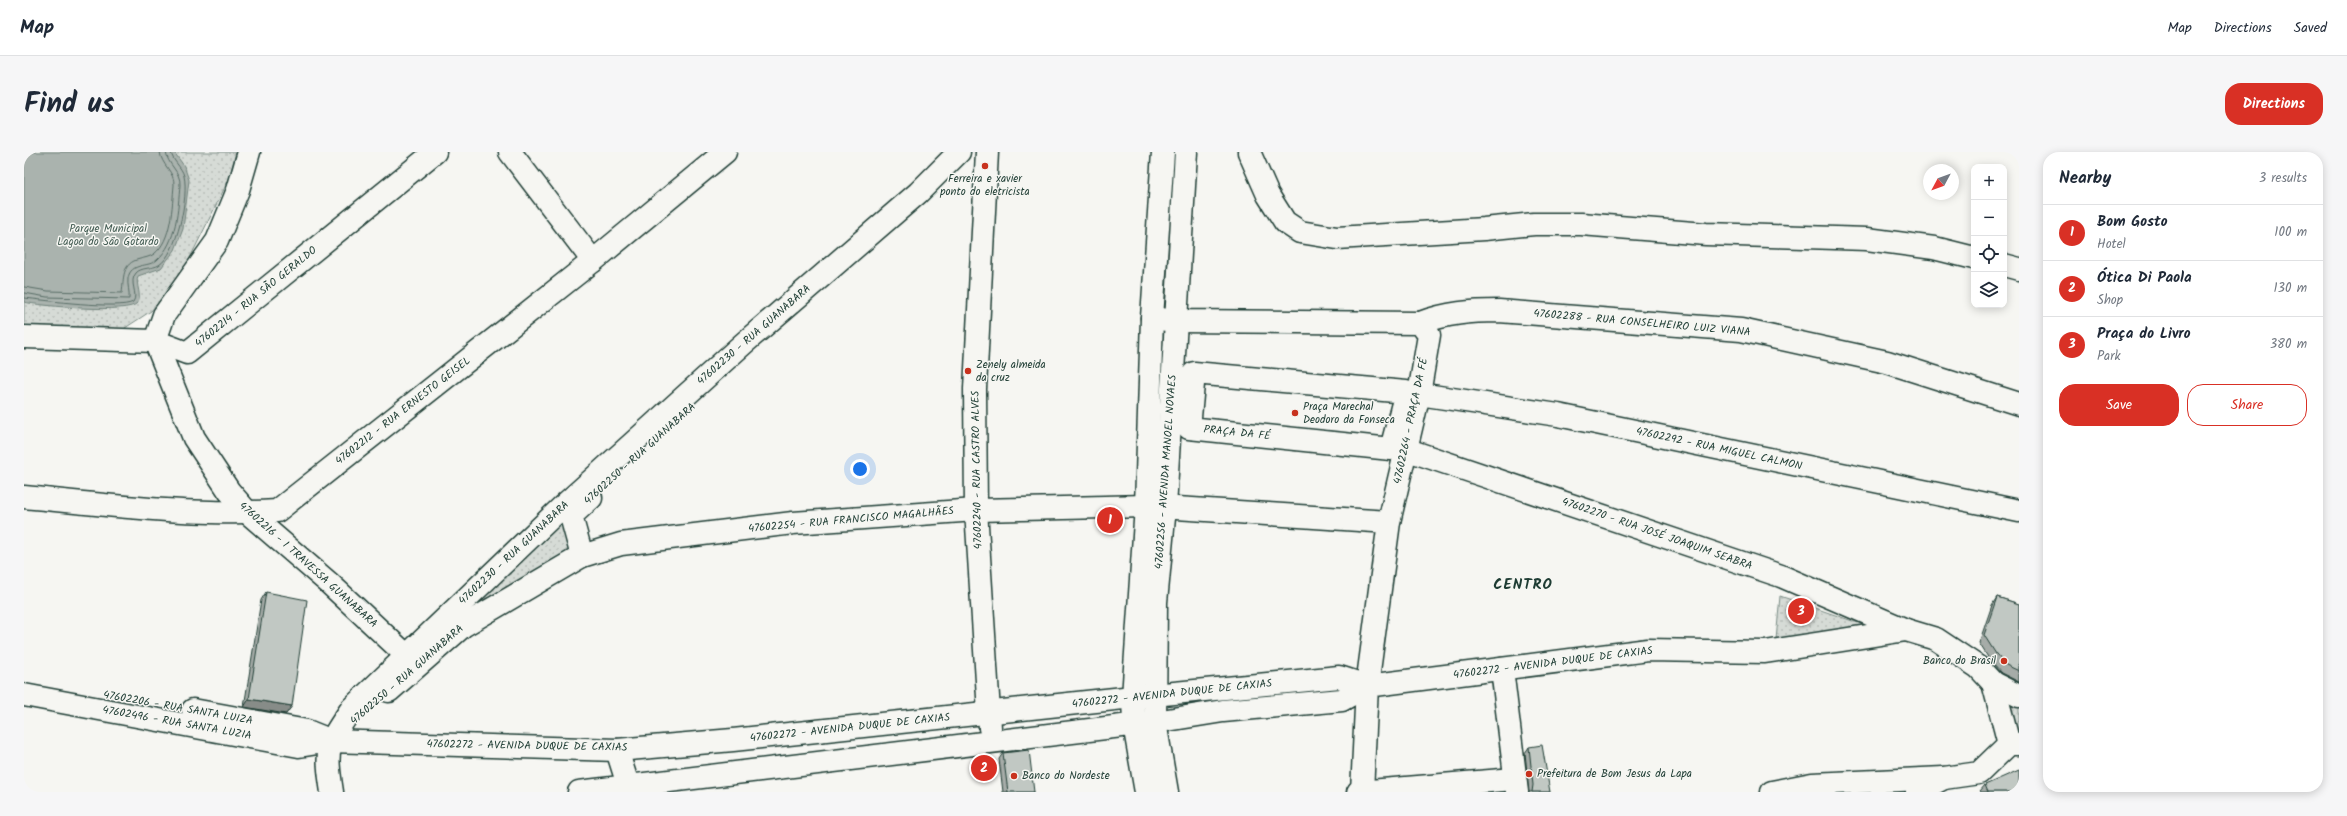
<!DOCTYPE html>
<html lang="en">
<head>
<meta charset="utf-8">
<style>
	:root { --surface:#fff; --page:#f6f6f7; --text:#1f2937; --muted:#747a83; --line:#e0e1e3; --accent:#d93025 }
	body { margin:0; font-family:Kalam,sans-serif; background:var(--page); color:var(--text) }
	.controls { position:absolute; right:12px; top:12px; display:grid; overflow:hidden; border-radius:8px; box-shadow:0 2px 10px #0003 }
	.controls button { width:36px; height:36px; display:grid; place-items:center; padding:0; border:0; border-bottom:1px solid var(--line); background:var(--surface); color:var(--text); font:20px sans-serif }
	.compass { position:absolute; left:1899px; top:12px; width:36px; height:36px; border-radius:50%; background:var(--surface); box-shadow:0 2px 10px #0003; rotate:229deg }
	.you { position:absolute; left:836px; top:317px; width:14px; height:14px; margin:-10px; border:3px solid #fff; border-radius:50%; background:#1a73e8; box-shadow:0 0 0 6px #1a73e833 }
	.badge { display:grid; place-items:center; width:26px; height:26px; border-radius:50%; background:var(--accent); color:#fff; font-size:13px; font-weight:700 }
	.pin { position:absolute; translate:-50% -50%; border:2px solid #fff; box-shadow:0 1px 4px #0006 }
	.list { margin:0; padding:0; list-style:none }
	h2 { display:flex; justify-content:space-between; align-items:center; height:52px; margin:0; padding:0 16px; font-size:17px }
	h2 small { font-size:13px; font-weight:400; color:var(--muted) }
	.list li { display:grid; grid-template-columns:26px 1fr auto; gap:12px; align-items:center; box-sizing:border-box; height:56px; padding:0 16px; border-top:1px solid var(--line) }
	.list b { display:block; font-size:15px; white-space:nowrap }
	.list p { margin:0; font-size:13px; white-space:nowrap; color:var(--muted) }
	.list em { font-size:13px; font-style:normal; color:var(--muted) }
	.actions { display:flex; gap:8px; padding:12px 16px }
	.actions a { flex:1; padding:9px 0; border:1px solid var(--accent); border-radius:16px; text-align:center; font-size:14px; color:var(--accent) }
	.actions .main { background:var(--accent); color:#fff }
	.icon { flex:none; width:22px; height:22px; fill:none; stroke:currentColor; stroke-width:2; stroke-linecap:round; stroke-linejoin:round }
	.map { position:relative; flex:none; width:1995px; height:640px; overflow:hidden; border-radius:16px }
	header { display:flex; align-items:center; gap:24px; box-sizing:border-box; height:56px; padding:0 20px; background:var(--surface); border-bottom:1px solid var(--line) }
	header strong { font-size:19px }
	nav { display:flex; gap:22px; margin-inline-start:auto; font-size:14px }
	.intro { display:flex; align-items:center; justify-content:space-between; box-sizing:border-box; height:96px; padding:0 24px }
	h1 { margin:0; font-size:28px }
	.button { padding:10px 18px; border-radius:16px; background:var(--accent); color:#fff; font-size:14px; font-weight:700 }
	main { display:flex; gap:24px; padding:0 24px }
	aside { flex:1; background:var(--surface); border-radius:16px; box-shadow:0 2px 10px #0003 }
	.map>svg:first-child { display:block }
	.park { fill:url(#park-dots); stroke:#7a8c85 }
	.water { fill:#aab3ae; stroke:#72847d }
	.lines { fill:none; stroke-linecap:round; stroke-linejoin:round }
	.shore { stroke:#576c65; stroke-width:1 }
	.minor-casing { stroke:#1f3d34; stroke-width:25 }
	.major-casing { stroke:#1f3d34; stroke-width:25 }
	.minor { stroke:#f6f6f2; stroke-width:22 }
	.major { stroke:#f6f6f2; stroke-width:22 }
	.wall { fill:#a6aca8; stroke:#1f3d34 }
	.shaded-wall { fill:#878c88; stroke:#1f3d34 }
	.building { fill:#c1c8c3; stroke:#1f3d34 }
	.poi-dot { fill:#c8321e; stroke:#f6f6f2; stroke-width:1.5 }
	.labels { text-anchor:middle; dominant-baseline:central; stroke-width:3; stroke-linejoin:round; paint-order:stroke }
	.poi-label { font-size:11px; fill:#1f3d34; stroke:#f6f6f2; text-anchor:start }
	.park-label { font-size:11px; fill:#445d54; stroke:#f6f6f2 }
	.street-label { font-size:11px; fill:#1f3d34; stroke:#f6f6f2 }
	.district-label { font-size:15px; font-weight:bold; letter-spacing:1px; fill:#1f3d34; stroke:#f6f6f2 }
</style>
</head>
<body>
<header>
<strong>Map</strong>
<nav><a>Map</a><a>Directions</a><a>Saved</a></nav>
</header>
<div class="intro"><h1>Find us</h1><a class="button">Directions</a></div>
<main>
<div class="map">
<svg width="1995" height="640" viewBox="0 0 1995 640">
	<defs>
		<pattern id="park-dots" width="8" height="8" patternUnits="userSpaceOnUse"><rect width="8" height="8" fill="#d6dbd6"/><path d="M2 2h.1M6 6h.1" fill="none" stroke="#b7bdb8" stroke-width="1.8" stroke-linecap="round"/></pattern>
	</defs>
	<rect width="100%" height="100%" fill="#f6f6f2"/>
	<filter id="ink" filterUnits="userSpaceOnUse"><feTurbulence type="fractalNoise" baseFrequency=".025" numOctaves="2"/><feDisplacementMap in="SourceGraphic" scale="8" xChannelSelector="R" yChannelSelector="G"/><feConvolveMatrix kernelMatrix="1 2 1 2 8 2 1 2 1" color-interpolation-filters="sRGB"/></filter>
	<g filter="url(#ink)">
		<g class="park">
			<polygon points="0,0 212,0 205,27 157,124 127,159 98,178 0,176"/>
			<polygon points="537,367 549,401 443,462 444,455"/>
			<polygon points="1756,444 1843,474 1752,488"/>
			<polygon points="1980,551 1995,555 1995,585"/>
		</g>
		<path class="water" d="M0 0H150L160 14 165 28 159 77 151 98 137 116 114 124C111 133 119 144 113 151 106 162 15 154 0 150Z"/>
		<g class="lines">
			<g class="shore">
				<path d="M0 135 24 139 98 141C100 127 97 111 116 107 120 106 126 105 130 102 148 88 148 54 150 33 151 20 137 13 136 0"/>
				<path d="M0 141 23 145 105 147C106 140 103 133 104 126 107 110 124 116 133 108 153 90 154 57 156 33 157 19 143 13 142 0"/>
				<path d="M0 146C19 148 96 158 109 150 115 142 104 130 112 121 117 115 129 117 135 113 153 102 165 44 160 24 158 15 148 9 147 0"/>
			</g>
			<defs>
				<g id="minor">
					<polyline points="225,0 214,38 193,89 140,163 131,189 170,286 205,339 224,361 305,431 382,503"/>
					<polyline points="486,0 569,109"/>
					<polyline points="963,0 951,237 952,358 966,576"/>
					<polyline points="1225,0 1244,43 1261,70 1276,80 1313,86 1460,77 1510,72 1557,72 1682,82 1843,87 1910,96 1950,106"/>
					<polyline points="1980,113 1995,117"/>
					<path d="M1396 171C1423 161 1447 159 1475 159L1717 178 1863 210 1995 252"/>
					<polyline points="0,185 131,189 163,201 411,0"/>
					<polygon points="1170,221 1382,240 1367,297 1165,276"/>
					<polyline points="1395,242 1534,263 1995,359"/>
					<polyline points="1381,297 1757,424 1882,478 1912,487 1954,515 1969,531 1995,544"/>
					<path d="M0 345C84 353 169 364 253 359L569 109 701 0"/>
					<polyline points="558,404 597,392 769,371 952,358 1122,354 1365,370 1395,242 1405,183 1396,171 1152,169 1128,166"/>
					<polyline points="1478,517 1493,640"/>
					<polyline points="1969,531 1985,592"/>
					<polyline points="1343,534 1624,498 1741,500 1882,478"/>
					<polyline points="365,539 439,474 558,404 547,364 567,346"/>
					<polyline points="0,543 275,594 306,589 593,598 709,588 1109,545 1315,525 1343,534 1318,548 1199,559 1131,570 555,640"/>
					<polyline points="169,558 283,579 303,587"/>
					<polyline points="593,598 604,633"/>
					<polyline points="1920,626 1955,621 1985,592 1995,592"/>
					<path d="M308 640C301 595 303 593 328 556L540 353 719 192 894 41 935 0"/>
					<polyline points="1334,640 1490,627"/>
					<polyline points="1338,640 1343,534 1365,370"/>
					<polyline points="1748,640 1788,632 1920,626 1893,640"/>
				</g>
				<g id="major">
					<polyline points="1122,640 1110,572 1109,545 1122,354 1128,166 1139,0"/>
					<polyline points="1143,640 1131,570 1132,450 1141,355 1162,0"/>
				</g>
			</defs>
			<use href="#minor" class="minor-casing"/>
			<use href="#major" class="major-casing"/>
			<use href="#minor" class="minor"/>
			<use href="#major" class="major"/>
		</g>
		<g class="wall">
			<polygon points="242,440 268,554 262,562 220,555 237,448"/>
			<polygon points="1973,445 1995,452 1995,530 1977,521 1967,510 1955,491 1968,453"/>
			<polygon points="1505,595 1526,640 1505,640 1501,601"/>
			<polygon points="979,601 1010,640 979,640 975,607"/>
			<polygon points="1961,633 1995,640 1957,640 1956,639"/>
		</g>
		<polygon class="shaded-wall" points="225,547 268,554 262,562 220,555"/>
		<g class="building">
			<polygon points="242,440 283,448 268,554 225,547"/>
			<polygon points="1973,445 1995,452 1995,519 1982,513 1972,502 1960,483"/>
			<polygon points="1518,593 1526,640 1508,640 1509,633 1505,595"/>
			<polygon points="1005,598 1010,640 984,640 979,601"/>
			<polygon points="1995,618 1995,640 1964,640 1961,633"/>
		</g>
	</g>
	<g class="poi-dot">
		<circle cx="961" cy="14" r="4"/>
		<circle cx="944" cy="219" r="4"/>
		<circle cx="1271" cy="261" r="4"/>
		<circle cx="1980" cy="509" r="4"/>
		<circle cx="1505" cy="622" r="4"/>
		<circle cx="990" cy="624" r="4"/>
	</g>
	<g class="labels">
		<g class="poi-label">
			<text x="961" y="27" text-anchor="middle">Ferreira e xavier<tspan x="961" dy="13">ponto do eletricista</tspan></text>
			<text x="952" y="213">Zenely almeida<tspan x="952" dy="13">da cruz</tspan></text>
			<text x="1279" y="255">Praça Marechal<tspan x="1279" dy="13">Deodoro da Fonseca</tspan></text>
			<text x="1972" y="509" text-anchor="end">Banco do Brasil</text>
			<text x="1513" y="622">Prefeitura de Bom Jesus da Lapa</text>
			<text x="998" y="624">Banco do Nordeste</text>
		</g>
		<g class="park-label">
			<text x="84" y="77">Parque Municipal<tspan x="84" dy="13">Lagoa do São Gotardo</tspan></text>
		</g>
		<g class="street-label">
			<text transform="translate(232 145) rotate(-39)">47602214 - RUA SÃO GERALDO</text>
			<text transform="translate(1618 171) rotate(5)">47602288 - RUA CONSELHEIRO LUIZ VIANA</text>
			<text transform="translate(730 183) rotate(-41)">47602230 - RUA GUANABARA</text>
			<text transform="translate(379 259) rotate(-38)">47602212 - RUA ERNESTO GEISEL</text>
			<text transform="translate(1387 269) rotate(-78)">47602264 - PRAÇA DA FÉ</text>
			<text transform="translate(1213 281) rotate(6)">PRAÇA DA FÉ</text>
			<text transform="translate(1695 297) rotate(12)">47602292 - RUA MIGUEL CALMON</text>
			<text transform="translate(616 302) rotate(-42)">47602250 - RUA GUANABARA</text>
			<text transform="translate(953 318) rotate(-91)">47602240 - RUA CASTRO ALVES</text>
			<text transform="translate(1142 320) rotate(-86)">47602256 - AVENIDA MANOEL NOVAES</text>
			<text transform="translate(827 368) rotate(-5)">47602254 - RUA FRANCISCO MAGALHÃES</text>
			<text transform="translate(1633 382) rotate(19)">47602270 - RUA JOSÉ JOAQUIM SEABRA</text>
			<text transform="translate(490 401) rotate(-43)">47602230 - RUA GUANABARA</text>
			<text transform="translate(284 413) rotate(42)">47602216 - I TRAVESSA GUANABARA</text>
			<text transform="translate(1529 511) rotate(-7)">47602272 - AVENIDA DUQUE DE CAXIAS</text>
			<text transform="translate(383 523) rotate(-41)">47602250 - RUA GUANABARA</text>
			<text transform="translate(1148 542) rotate(-6)">47602272 - AVENIDA DUQUE DE CAXIAS</text>
			<text transform="translate(154 556) rotate(10)">47602206 - RUA SANTA LUIZA</text>
			<text transform="translate(153 571) rotate(10)">47602496 - RUA SANTA LUZIA</text>
			<text transform="translate(826 576) rotate(-6)">47602272 - AVENIDA DUQUE DE CAXIAS</text>
			<text transform="translate(503 594) rotate(1)">47602272 - AVENIDA DUQUE DE CAXIAS</text>
		</g>
		<g class="district-label">
			<text x="1499" y="433">CENTRO</text>
		</g>
	</g>
</svg>
<div class="controls">
<button>+</button>
<button>−</button>
<button><svg class="icon" aria-label="locate" viewBox="0 0 24 24"><circle cx="12" cy="12" r="6"/><path d="M12 2v4M12 18v4M2 12h4M18 12h4"/></svg></button>
<button><svg class="icon" aria-label="layers" viewBox="0 0 24 24"><path d="M12 4l9 5-9 5-9-5zM3 14l9 5 9-5"/></svg></button>
</div>
<svg class="compass" viewBox="-18 -18 36 36"><path d="M0-13l5 13h-10z" fill="#e53935"/><path d="M0 13l5-13h-10z" fill="#747a83"/></svg>
<div class="you"></div>
<div class="pin badge" style="left:1086px;top:368px">1</div>
<div class="pin badge" style="left:960px;top:616px">2</div>
<div class="pin badge" style="left:1777px;top:459px">3</div>
</div>
<aside>
<h2>Nearby<small>3 results</small></h2>
<ul class="list">
<li><span class="badge">1</span><div><b>Bom Gosto</b><p>Hotel</p></div><em>100 m</em></li>
<li><span class="badge">2</span><div><b>Ótica Di Paola</b><p>Shop</p></div><em>130 m</em></li>
<li><span class="badge">3</span><div><b>Praça do Livro</b><p>Park</p></div><em>380 m</em></li>
</ul>
<div class="actions"><a class="main">Save</a><a>Share</a></div>
</aside>
</main>
</body>
</html>
